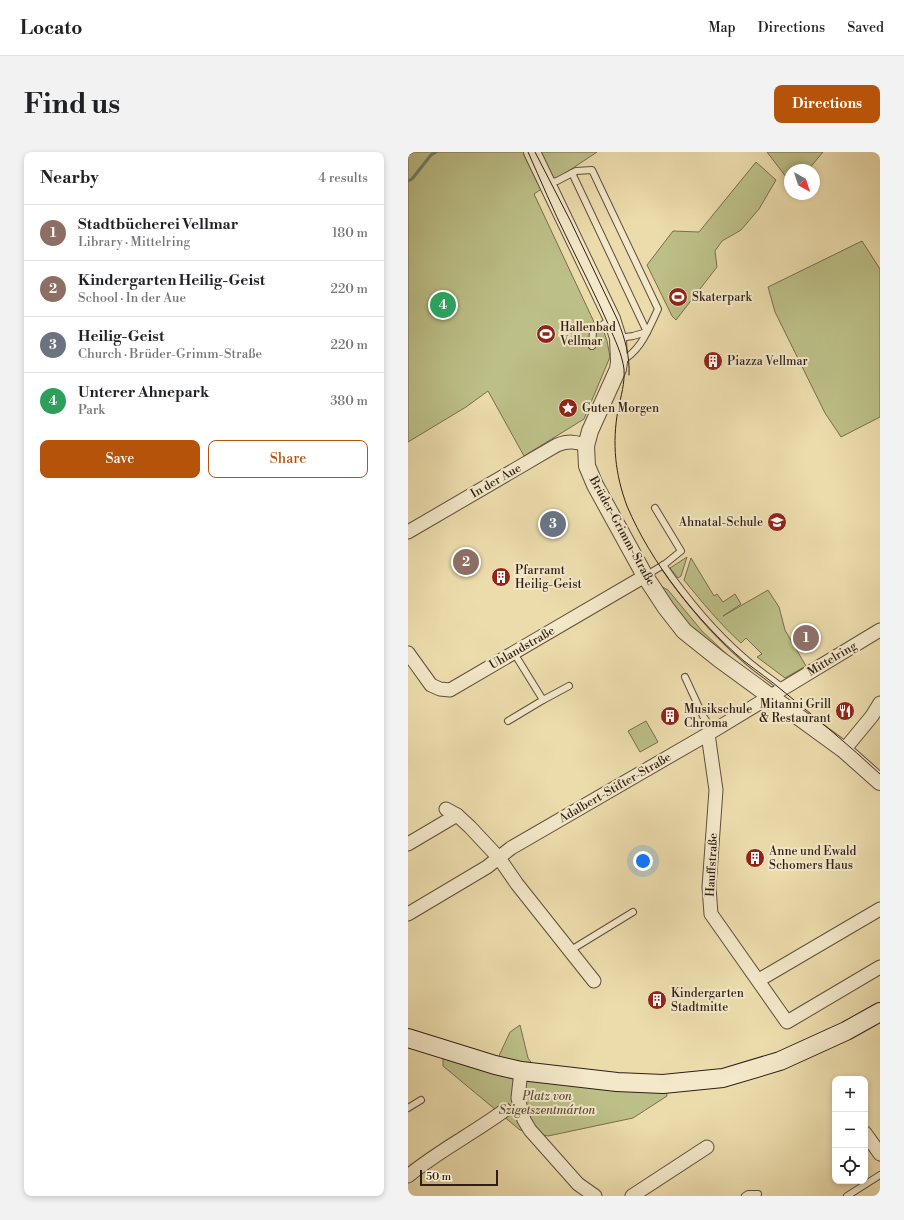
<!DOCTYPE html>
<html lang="en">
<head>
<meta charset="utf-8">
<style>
	:root { --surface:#fff; --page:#f2f2f2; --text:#202124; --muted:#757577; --line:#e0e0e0; --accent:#b45309 }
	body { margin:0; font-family:"Libre Bodoni",serif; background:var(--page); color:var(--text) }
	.controls { position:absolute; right:12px; bottom:12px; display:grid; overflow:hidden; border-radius:8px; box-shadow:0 2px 6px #0003 }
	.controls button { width:36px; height:36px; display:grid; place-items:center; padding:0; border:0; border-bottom:1px solid var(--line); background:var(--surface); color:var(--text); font:20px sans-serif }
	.compass { position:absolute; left:376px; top:12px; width:36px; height:36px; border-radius:50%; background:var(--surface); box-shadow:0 2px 6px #0003; rotate:141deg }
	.scale { position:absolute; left:12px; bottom:10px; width:78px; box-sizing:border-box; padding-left:4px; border:2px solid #301e15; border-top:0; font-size:11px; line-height:14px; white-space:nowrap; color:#301e15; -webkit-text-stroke:3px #f3e8c9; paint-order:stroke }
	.you { position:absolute; left:235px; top:709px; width:14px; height:14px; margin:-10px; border:3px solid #fff; border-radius:50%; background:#1a73e8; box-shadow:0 0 0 6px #1a73e833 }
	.badge { display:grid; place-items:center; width:26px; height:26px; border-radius:50%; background:var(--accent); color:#fff; font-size:13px; font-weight:700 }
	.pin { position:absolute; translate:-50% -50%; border:2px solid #fff; box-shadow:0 1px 4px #0006 }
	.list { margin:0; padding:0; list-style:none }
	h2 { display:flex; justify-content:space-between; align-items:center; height:52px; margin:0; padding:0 16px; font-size:17px }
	h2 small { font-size:13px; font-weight:400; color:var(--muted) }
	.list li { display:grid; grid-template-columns:26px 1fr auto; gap:12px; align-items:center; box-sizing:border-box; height:56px; padding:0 16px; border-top:1px solid var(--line) }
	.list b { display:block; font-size:15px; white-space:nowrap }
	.list p { margin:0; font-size:13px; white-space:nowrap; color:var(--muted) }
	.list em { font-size:13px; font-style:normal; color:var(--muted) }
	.actions { display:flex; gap:8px; padding:12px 16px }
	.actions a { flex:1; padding:9px 0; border:1px solid var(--accent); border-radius:8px; text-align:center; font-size:14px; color:var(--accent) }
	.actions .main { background:var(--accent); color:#fff }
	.icon { flex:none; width:22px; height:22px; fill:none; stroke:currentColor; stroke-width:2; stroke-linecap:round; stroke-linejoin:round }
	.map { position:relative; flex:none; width:472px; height:1044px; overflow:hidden; border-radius:8px }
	header { display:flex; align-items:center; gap:24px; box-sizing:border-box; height:56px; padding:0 20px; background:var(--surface); border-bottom:1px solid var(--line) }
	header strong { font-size:19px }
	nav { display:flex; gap:22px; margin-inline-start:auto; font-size:14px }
	.intro { display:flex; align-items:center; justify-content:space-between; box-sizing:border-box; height:96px; padding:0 24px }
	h1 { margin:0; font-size:28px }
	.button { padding:10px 18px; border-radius:8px; background:var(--accent); color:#fff; font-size:14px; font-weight:700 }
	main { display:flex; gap:24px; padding:0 24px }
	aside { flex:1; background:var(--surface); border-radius:8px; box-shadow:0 2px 6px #0003 }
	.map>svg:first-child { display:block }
	.green { fill:#bcbf87; stroke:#766e4e }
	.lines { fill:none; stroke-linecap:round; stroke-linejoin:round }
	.stream { stroke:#6f7d6d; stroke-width:3 }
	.service-casing { stroke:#5f4e3b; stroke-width:8 }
	.minor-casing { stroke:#5f4e3b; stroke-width:15 }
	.tertiary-casing { stroke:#5f4e3b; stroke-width:18 }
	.secondary-casing { stroke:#301e15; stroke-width:20 }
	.service { stroke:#f3e8c9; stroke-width:6 }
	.minor { stroke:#f3e8c9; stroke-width:13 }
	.tertiary { stroke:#f3e8c9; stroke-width:16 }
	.secondary { stroke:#f3e8c9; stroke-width:18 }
	.tram { stroke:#301e15; stroke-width:1 }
	.labels { text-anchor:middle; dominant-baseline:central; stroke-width:4; stroke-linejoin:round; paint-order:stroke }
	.poi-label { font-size:12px; fill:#301e15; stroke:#f3e8c9; text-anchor:start }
	.street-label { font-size:12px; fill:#301e15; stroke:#f3e8c9 }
	.park-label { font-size:12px; font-style:italic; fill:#5a4e37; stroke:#f3e8c9 }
</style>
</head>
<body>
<header>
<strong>Locato</strong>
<nav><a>Map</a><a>Directions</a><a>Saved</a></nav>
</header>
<div class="intro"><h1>Find us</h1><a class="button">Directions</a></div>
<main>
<aside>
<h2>Nearby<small>4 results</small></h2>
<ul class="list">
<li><span class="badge" style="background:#8d6e63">1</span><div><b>Stadtbücherei Vellmar</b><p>Library · Mittelring</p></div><em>180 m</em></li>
<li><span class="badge" style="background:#8d6e63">2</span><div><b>Kindergarten Heilig-Geist</b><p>School · In der Aue</p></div><em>220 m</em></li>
<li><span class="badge" style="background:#6b7280">3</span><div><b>Heilig-Geist</b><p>Church · Brüder-Grimm-Straße</p></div><em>220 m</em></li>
<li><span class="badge" style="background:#2e9e5b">4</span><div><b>Unterer Ahnepark</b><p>Park</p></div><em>380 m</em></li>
</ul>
<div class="actions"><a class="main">Save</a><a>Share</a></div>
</aside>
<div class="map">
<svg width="472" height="1044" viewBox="0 0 472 1044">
	<rect width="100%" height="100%" fill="#ecdcac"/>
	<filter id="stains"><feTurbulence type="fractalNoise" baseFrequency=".005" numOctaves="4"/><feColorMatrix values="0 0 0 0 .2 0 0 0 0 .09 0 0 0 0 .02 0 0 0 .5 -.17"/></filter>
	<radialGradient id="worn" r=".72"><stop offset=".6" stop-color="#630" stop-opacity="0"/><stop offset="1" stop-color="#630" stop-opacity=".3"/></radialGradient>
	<g class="green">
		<polygon points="6,0 189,0 126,42 186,170 194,174 199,189 202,205 176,267 116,304 80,239 58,255 0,290 0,4"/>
		<polygon points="359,0 415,0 400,18 382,18 382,30"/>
		<polygon points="348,10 368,28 351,57 333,78 314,89 307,99 309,115 268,168 264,164 239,113 265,79 291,80"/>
		<polygon points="454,89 472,117 472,265 433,285 417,261 367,160 360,135"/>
		<polygon points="279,405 273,424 270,426 262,416"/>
		<path d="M283 406 306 444 309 442 315 450 327 442 333 452 315 464 360 438 371 455 377 478 398 514 377 526 349 505 354 502 338 486 333 491C312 472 294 450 276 428Z"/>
		<polygon points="249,432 260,438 294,479 326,509 285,480"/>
		<polygon points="238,569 250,590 232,600 220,579"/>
		<polygon points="112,873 120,906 128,917 256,927 259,944 225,966 140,984 112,978 35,914 35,894 89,908 102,880"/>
	</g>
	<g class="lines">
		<polyline class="stream" points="0,29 4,27 23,3 28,0"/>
		<defs>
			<g id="service">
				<polyline points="164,21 239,180 225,184 211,186"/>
				<path d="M140 31 149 29 168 19 184 18 250 157C240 178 233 199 212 210"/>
				<polyline points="184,194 185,179 203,167"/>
				<path d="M255 413C278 446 304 478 335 505 348 517 362 526 376 537"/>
				<polyline points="237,424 257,412 273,399 247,356"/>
				<polyline points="277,525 295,564 305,579"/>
				<polyline points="135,548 161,534"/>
				<polyline points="100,569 135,548 106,501"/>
				<polyline points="163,798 225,760"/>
				<polyline points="0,956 13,948"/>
				<polyline points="337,1044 340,1042 350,1042"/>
				<polyline points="439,1044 472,1023"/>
			</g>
			<g id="minor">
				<path d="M0 380 149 293C160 289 168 289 178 294"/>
				<polyline points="0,501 23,533 32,537 42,538 237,424"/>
				<polyline points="300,582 308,638 301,735 303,762 379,870 472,815"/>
				<polyline points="436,598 464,564 472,551"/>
				<polyline points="38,657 49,663 62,675 91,706 109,732 186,829"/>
				<polyline points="0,692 49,663"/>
				<polyline points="0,762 79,715 103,696 300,582 472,478"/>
				<polyline points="351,828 472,757"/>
				<polyline points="113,919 110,946 116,968 122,978 170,1032 187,1044"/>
				<polyline points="457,981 472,1002"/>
				<path d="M0 1024C30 999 66 981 97 958"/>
				<polyline points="224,1044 299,995"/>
			</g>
			<polyline id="tertiary" points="124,0 204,167 210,186 211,210 210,217 182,279 178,294 179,314 187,333 237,424 258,456 276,479 311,507 436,598 472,630"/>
			<polyline id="secondary" points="0,886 87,913 113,919 209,930 255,932 315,926 372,909 438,879 472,860"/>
		</defs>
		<use href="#service" class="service-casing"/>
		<use href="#minor" class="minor-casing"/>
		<use href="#tertiary" class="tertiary-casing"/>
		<use href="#secondary" class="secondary-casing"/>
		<use href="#service" class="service"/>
		<use href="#minor" class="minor"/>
		<use href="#tertiary" class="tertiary"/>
		<use href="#secondary" class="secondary"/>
		<g class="tram">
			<path d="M120 0C133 29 145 58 159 86 173 115 188 144 201 174 207 188 214 202 216 217 217 231 213 244 210 258 204 291 207 322 219 354 243 411 289 469 336 509 349 519 362 528 375 539 408 566 441 593 472 622"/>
			<path d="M127 0 162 68 210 169C217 187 222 204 221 223"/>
		</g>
	</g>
	<defs>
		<symbol id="stadium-disc" viewBox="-11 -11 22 22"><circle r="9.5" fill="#8f2418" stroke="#f3e8c9"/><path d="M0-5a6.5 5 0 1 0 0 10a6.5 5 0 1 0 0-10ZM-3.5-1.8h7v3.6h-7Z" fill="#fff"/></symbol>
		<symbol id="building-disc" viewBox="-11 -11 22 22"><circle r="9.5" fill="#8f2418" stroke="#f3e8c9"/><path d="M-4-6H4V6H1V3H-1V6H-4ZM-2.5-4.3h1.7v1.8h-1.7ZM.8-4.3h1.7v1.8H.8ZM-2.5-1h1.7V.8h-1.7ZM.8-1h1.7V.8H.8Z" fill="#fff"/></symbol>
		<symbol id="sight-disc" viewBox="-11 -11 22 22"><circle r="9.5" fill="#8f2418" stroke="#f3e8c9"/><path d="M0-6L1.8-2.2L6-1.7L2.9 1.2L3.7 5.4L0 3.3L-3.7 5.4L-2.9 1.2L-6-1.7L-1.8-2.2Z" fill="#fff"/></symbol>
		<symbol id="school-disc" viewBox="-11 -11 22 22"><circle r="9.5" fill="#8f2418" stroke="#f3e8c9"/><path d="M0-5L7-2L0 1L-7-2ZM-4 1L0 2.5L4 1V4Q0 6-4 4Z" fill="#fff"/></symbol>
		<symbol id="restaurant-disc" viewBox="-11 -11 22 22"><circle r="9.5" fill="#8f2418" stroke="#f3e8c9"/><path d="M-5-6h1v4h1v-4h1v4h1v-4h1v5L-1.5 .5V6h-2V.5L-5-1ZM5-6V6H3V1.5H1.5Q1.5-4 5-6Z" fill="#fff"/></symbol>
	</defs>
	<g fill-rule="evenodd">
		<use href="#stadium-disc" x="259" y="134" width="22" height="22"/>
		<use href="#stadium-disc" x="127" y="171" width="22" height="22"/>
		<use href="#building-disc" x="294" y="198" width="22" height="22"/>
		<use href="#sight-disc" x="149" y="245" width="22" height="22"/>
		<use href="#school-disc" x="358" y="359" width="22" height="22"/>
		<use href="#building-disc" x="82" y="414" width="22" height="22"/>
		<use href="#restaurant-disc" x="426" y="548" width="22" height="22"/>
		<use href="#building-disc" x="251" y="553" width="22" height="22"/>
		<use href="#building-disc" x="336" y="695" width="22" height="22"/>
		<use href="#building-disc" x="238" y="837" width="22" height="22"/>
	</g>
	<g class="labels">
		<g class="poi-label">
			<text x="284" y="145">Skaterpark</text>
			<text x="152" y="175">Hallenbad<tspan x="152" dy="14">Vellmar</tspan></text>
			<text x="319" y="209">Piazza Vellmar</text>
			<text x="174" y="256">Guten Morgen</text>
			<text x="355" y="370" text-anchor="end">Ahnatal-Schule</text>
			<text x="107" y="418">Pfarramt<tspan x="107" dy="14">Heilig-Geist</tspan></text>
			<text x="423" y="552" text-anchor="end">Mitanni Grill<tspan x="423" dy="14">&amp; Restaurant</tspan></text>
			<text x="276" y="557">Musikschule<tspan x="276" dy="14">Chroma</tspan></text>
			<text x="361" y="699">Anne und Ewald<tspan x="361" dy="14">Schomers Haus</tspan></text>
			<text x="263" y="841">Kindergarten<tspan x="263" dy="14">Stadtmitte</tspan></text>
		</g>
		<g class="street-label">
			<text transform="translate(88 329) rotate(-30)">In der Aue</text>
			<text transform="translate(214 379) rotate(61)">Brüder-Grimm-Straße</text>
			<text transform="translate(114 496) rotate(-30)">Uhlandstraße</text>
			<text transform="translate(424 507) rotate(-31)">Mittelring</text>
			<text transform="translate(207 636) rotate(-30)">Adalbert-Stifter-Straße</text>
			<text transform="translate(304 713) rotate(-87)">Hauffstraße</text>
		</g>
		<g class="park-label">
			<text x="139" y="944">Platz von<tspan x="139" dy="14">Szigetszentmárton</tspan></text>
		</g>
	</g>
	<rect width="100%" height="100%" filter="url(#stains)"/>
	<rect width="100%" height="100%" fill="url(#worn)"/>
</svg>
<div class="controls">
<button>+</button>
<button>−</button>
<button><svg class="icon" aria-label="locate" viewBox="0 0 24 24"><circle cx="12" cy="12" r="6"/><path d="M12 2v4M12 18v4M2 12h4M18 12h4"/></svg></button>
</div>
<svg class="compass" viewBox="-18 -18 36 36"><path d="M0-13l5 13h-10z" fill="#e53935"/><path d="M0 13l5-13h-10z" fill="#757577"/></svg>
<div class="scale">50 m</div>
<div class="you"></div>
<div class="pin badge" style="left:398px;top:486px;background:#8d6e63">1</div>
<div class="pin badge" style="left:58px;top:410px;background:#8d6e63">2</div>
<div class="pin badge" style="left:145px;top:372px;background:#6b7280">3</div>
<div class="pin badge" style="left:35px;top:153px;background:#2e9e5b">4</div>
</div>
</main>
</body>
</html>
